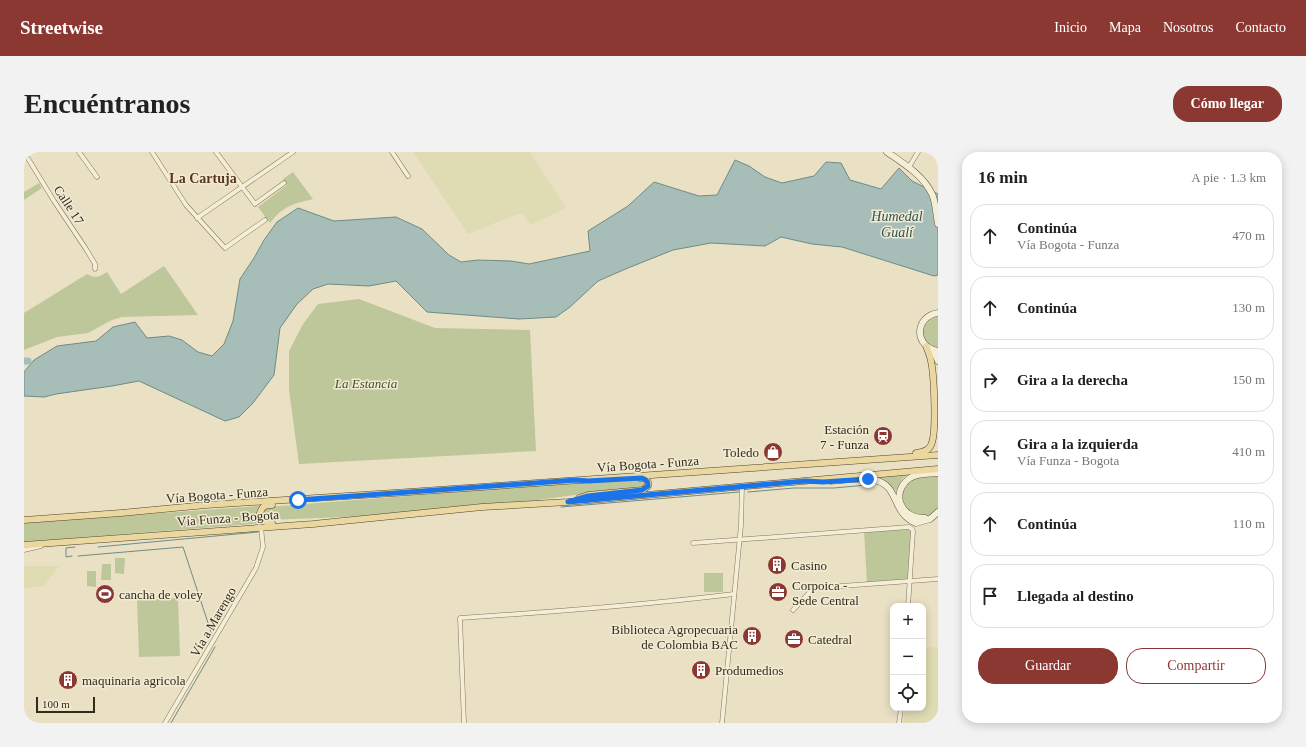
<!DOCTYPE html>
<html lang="es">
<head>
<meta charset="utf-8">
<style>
	:root { --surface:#fff; --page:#f2f2f2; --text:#222; --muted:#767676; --line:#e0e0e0; --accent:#8c3832 }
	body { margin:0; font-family:"Times New Roman",serif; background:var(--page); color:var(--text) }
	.controls { position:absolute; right:12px; bottom:12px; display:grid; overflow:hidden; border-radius:8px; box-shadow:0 2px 10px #0003 }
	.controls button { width:36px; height:36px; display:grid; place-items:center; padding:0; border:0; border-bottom:1px solid var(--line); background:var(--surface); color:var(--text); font:20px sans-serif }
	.scale { position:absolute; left:12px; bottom:10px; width:59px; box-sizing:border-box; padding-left:4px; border:2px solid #342b1f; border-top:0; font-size:11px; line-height:14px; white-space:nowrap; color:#342b1f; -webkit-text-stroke:3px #f2ebd3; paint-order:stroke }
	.stop { position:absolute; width:12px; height:12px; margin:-9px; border:3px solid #1a73e8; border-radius:50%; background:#fff }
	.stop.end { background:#1a73e8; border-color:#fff; box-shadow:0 1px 4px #0008 }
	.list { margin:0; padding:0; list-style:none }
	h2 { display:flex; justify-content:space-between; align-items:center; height:52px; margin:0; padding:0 16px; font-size:17px }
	h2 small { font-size:13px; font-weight:400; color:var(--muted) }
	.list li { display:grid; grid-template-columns:26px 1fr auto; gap:12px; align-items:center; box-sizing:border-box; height:64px; margin:0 8px 8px; padding:0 8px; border:1px solid var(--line); border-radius:16px }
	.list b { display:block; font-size:15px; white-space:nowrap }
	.list p { margin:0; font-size:13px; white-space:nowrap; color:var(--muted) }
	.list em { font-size:13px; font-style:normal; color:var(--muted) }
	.actions { display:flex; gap:8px; padding:12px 16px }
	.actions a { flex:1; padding:9px 0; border:1px solid var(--accent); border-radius:16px; text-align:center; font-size:14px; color:var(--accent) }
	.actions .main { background:var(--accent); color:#fff }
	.icon { flex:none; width:22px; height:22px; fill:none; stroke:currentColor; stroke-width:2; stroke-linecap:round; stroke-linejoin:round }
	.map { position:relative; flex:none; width:914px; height:571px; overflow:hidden; border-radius:16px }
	header { display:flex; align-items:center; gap:24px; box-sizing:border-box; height:56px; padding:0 20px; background:var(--accent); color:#fff }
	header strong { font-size:19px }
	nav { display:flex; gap:22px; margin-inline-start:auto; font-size:14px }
	.intro { display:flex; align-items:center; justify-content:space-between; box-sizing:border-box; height:96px; padding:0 24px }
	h1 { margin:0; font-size:28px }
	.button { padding:10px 18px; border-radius:16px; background:var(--accent); color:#fff; font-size:14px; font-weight:700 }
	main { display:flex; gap:24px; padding:0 24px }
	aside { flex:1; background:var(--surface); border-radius:16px; box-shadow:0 2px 10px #0003 }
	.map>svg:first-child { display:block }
	.farmland { fill:#dfdbb3 }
	.green { fill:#bec799 }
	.water { fill:#a6bdb8; stroke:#6e8b86 }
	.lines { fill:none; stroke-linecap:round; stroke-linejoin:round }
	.stream { stroke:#6e8b86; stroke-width:1 }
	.river { stroke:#a6bdb8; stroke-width:7 }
	.street-casing { stroke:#83745c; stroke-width:5 }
	.secondary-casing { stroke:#655540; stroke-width:7 }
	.primary-casing { stroke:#514230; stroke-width:7 }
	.street { stroke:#f5eed7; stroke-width:4 }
	.secondary { stroke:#f5eed7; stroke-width:6 }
	.primary { stroke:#ead8a0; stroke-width:6 }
	.route { stroke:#1a73e8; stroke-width:5 }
	.labels { text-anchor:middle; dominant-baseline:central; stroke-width:3; stroke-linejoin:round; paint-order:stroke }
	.street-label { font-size:13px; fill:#342b1f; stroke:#f2ebd3 }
	.park-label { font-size:13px; font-style:italic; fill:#424f27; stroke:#f2ebd3 }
	.poi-label { font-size:13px; fill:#342b1f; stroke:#f2ebd3; text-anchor:start }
	.neighbourhood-label { font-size:14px; font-weight:bold; fill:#5d3322; stroke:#f2ebd3 }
	.water-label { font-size:14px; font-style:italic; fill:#305253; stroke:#f2ebd3 }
</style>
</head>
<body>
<header>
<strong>Streetwise</strong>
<nav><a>Inicio</a><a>Mapa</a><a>Nosotros</a><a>Contacto</a></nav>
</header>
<div class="intro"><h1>Encuéntranos</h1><a class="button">Cómo llegar</a></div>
<main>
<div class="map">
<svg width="914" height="571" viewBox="0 0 914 571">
	<rect width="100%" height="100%" fill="#eae1c4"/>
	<g class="farmland">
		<polygon points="389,0 506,0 542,56 507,73 498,61 476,69 444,82"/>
		<polygon points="0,414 35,414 20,434 0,436"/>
		<polygon points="914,495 914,571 879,571 881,556 899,556 899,496"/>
	</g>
	<g class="green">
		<path d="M269 20 289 47C269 52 259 54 246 71L234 55 263 33 259 27Z"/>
		<polygon points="15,31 18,36 0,48 0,40"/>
		<path d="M140 114 174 163 98 165 88 168 64 181 33 185 0 198V161L63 122C72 127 75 125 83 120L97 142Z"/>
		<polygon points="335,147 411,176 506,178 512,299 275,312 265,238 265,199 279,172 294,152"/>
		<path d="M912 165H914V196C895 193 894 171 912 165Z"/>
		<polygon points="883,323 878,327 872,339 860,327 855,325"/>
		<path d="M914 324C914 331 914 351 914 356 913 358 909 361 907 362 894 370 887 361 878 352 878 349 877 343 878 339 883 324 901 325 914 324Z"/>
		<path d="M615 328 618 329 620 331 621 335 566 341 506 349 444 353 394 360 321 365 244 368C239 366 238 363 239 358L243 355 546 331Z"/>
		<path d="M235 354C230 362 232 367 240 371L0 390V371Z"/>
		<polygon points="888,377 886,428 843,432 840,378"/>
		<polygon points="91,406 101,406 100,422 91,421"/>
		<polygon points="78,412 87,412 87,428 77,428"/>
		<polygon points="63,419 72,419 72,435 63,434"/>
		<rect x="680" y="421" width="19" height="19"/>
		<polygon points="154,446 156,504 115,505 113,448"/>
	</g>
	<polygon class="water" points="711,8 725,14 741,25 758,31 790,24 802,10 817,11 826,28 857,37 875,16 888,29 914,42 914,123 910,124 818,95 788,92 757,85 741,94 687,91 649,98 604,116 574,129 546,155 532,165 495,167 403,160 372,129 345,134 304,132 289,137 273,152 256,176 250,223 229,251 215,265 201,269 115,229 88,234 32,242 20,245 0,244 0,220 10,208 33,194 72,189 89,175 111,170 123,186 145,184 158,188 174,200 188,204 200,192 209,169 216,127 230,106 240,88 253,70 274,56 310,69 372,65 398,77 425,103 437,110 454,108 487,109 505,112 566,99 564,79 604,54 630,30 675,44 693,43"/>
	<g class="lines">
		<g class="stream">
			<polyline points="724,340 770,336 810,336 843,333"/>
			<polyline points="537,355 715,340"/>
			<polyline points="74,395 234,380"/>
			<polyline points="48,404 42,405 42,396 51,395"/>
			<polyline points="54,404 159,395 188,483"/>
			<polyline points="147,571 191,495"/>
		</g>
		<polyline class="river" points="0,209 4,209"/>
		<defs>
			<g id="street">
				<polyline points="0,0 30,49 62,97 71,112 71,117"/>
				<polyline points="55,0 73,25"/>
				<polyline points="128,0 162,53 201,96 241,68"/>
				<polyline points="192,0 231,52 260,31"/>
				<polyline points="368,0 384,24"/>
				<polyline points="885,15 894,0"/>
				<polyline points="173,66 269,0"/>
				<polyline points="669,391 885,375 888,377 889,379 884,454"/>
				<polyline points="0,398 17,394"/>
				<polyline points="769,458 790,436 914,427"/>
				<polyline points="141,571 232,416 239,395 237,375"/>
				<path d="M440 571 436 466C528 460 619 453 710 442"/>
				<polyline points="698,571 717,373 718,334"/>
				<polyline points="875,571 877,556"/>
			</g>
			<g id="secondary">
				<path d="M863 0C879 11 899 23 908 42 912 50 912 63 914 72"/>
				<path d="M914 161C890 165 890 195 914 199"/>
				<polyline points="909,198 914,209"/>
				<path d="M807 329C821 328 837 325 851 328 876 334 867 361 892 371L906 367 914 360"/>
				<path d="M901 366C876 367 866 340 886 326 894 321 905 322 914 321"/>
			</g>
			<g id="primary">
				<path d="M892 301C898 300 905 299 907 293 913 282 910 223 907 209 906 204 904 199 902 194"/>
				<polyline points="555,346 564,343 619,338 624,334 624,330 622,327 616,326"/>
				<path d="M248 353C241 353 238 354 236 361 237 368 241 371 248 371"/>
				<polyline points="0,368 97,361 182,353 385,340 914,303"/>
				<polyline points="0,393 289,372 458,355 544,350 914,317"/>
			</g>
		</defs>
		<use href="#street" class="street-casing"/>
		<use href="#secondary" class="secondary-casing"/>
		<use href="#primary" class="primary-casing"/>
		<use href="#street" class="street"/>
		<use href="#secondary" class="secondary"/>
		<use href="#primary" class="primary"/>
	</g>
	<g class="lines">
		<path class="route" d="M274 348 552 328 564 329 618 326C623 328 624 329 624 334L618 338 564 344 544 350 781 329 799 330 844 327"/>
	</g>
	<defs>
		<symbol id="station-disc" viewBox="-11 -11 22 22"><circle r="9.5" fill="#8c3832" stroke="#f2ebd3"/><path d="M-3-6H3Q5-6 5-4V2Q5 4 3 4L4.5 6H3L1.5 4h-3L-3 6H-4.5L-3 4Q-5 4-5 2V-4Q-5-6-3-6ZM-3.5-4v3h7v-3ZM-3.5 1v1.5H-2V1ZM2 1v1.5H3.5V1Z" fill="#fff"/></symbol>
		<symbol id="shop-disc" viewBox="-11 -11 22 22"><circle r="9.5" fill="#8c3832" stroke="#f2ebd3"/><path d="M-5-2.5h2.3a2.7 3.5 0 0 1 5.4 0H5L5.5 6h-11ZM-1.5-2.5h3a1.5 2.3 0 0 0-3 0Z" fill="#fff"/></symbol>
		<symbol id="building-disc" viewBox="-11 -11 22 22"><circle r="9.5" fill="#8c3832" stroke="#f2ebd3"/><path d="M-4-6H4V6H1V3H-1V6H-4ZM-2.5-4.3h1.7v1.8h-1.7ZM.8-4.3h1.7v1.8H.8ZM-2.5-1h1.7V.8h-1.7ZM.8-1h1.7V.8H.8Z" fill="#fff"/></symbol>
		<symbol id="office-disc" viewBox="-11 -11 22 22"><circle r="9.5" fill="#8c3832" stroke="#f2ebd3"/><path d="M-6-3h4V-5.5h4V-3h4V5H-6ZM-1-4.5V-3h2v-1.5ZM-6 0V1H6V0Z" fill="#fff"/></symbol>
		<symbol id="stadium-disc" viewBox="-11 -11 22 22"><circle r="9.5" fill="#8c3832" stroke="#f2ebd3"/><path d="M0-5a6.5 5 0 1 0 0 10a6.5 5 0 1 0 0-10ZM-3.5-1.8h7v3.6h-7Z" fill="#fff"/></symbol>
	</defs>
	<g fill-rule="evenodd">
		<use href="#station-disc" x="848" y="273" width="22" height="22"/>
		<use href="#shop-disc" x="738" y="289" width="22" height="22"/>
		<use href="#building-disc" x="742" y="402" width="22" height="22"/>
		<use href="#office-disc" x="743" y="429" width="22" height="22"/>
		<use href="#stadium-disc" x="70" y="431" width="22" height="22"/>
		<use href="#building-disc" x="717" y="473" width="22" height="22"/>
		<use href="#office-disc" x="759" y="476" width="22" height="22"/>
		<use href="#building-disc" x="666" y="507" width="22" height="22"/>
		<use href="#building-disc" x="33" y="517" width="22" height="22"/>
	</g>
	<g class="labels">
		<g class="street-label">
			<text transform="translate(45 53) rotate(57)">Calle 17</text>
			<text transform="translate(624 312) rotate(-4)">Vía Bogota - Funza</text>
			<text transform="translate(193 343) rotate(-4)">Vía Bogota - Funza</text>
			<text transform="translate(204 366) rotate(-4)">Vía Funza - Bogota</text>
			<text transform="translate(189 470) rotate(-60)">Vía a Marengo</text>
		</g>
		<g class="park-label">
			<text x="342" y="231">La Estancia</text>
		</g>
		<g class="poi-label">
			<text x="845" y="277" text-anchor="end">Estación<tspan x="845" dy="15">7 - Funza</tspan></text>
			<text x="735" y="300" text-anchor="end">Toledo</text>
			<text x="767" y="413">Casino</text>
			<text x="768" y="433">Corpoica -<tspan x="768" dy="15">Sede Central</tspan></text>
			<text x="95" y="442">cancha de voley</text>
			<text x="714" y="477" text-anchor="end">Biblioteca Agropecuaria<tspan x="714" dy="15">de Colombia BAC</tspan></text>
			<text x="784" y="487">Catedral</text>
			<text x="691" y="518">Produmedios</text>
			<text x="58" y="528">maquinaria agricola</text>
		</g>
		<g class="neighbourhood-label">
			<text x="179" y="26">La Cartuja</text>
		</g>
		<g class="water-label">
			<text x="873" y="64">Humedal<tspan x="873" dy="16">Gualí</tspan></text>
		</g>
	</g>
</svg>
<div class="controls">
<button>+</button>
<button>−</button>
<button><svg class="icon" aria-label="locate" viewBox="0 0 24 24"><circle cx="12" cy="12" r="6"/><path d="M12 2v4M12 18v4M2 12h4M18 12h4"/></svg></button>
</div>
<div class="scale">100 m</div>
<div class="stop" style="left:274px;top:348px"></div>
<div class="stop end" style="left:844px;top:327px"></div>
</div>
<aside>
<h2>16 min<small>A pie · 1.3 km</small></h2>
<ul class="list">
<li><svg class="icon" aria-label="ahead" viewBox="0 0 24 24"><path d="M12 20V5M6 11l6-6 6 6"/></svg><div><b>Continúa</b><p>Vía Bogota - Funza</p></div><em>470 m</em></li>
<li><svg class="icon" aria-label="ahead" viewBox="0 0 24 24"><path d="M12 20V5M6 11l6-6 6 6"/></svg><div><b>Continúa</b></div><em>130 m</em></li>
<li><svg class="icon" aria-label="right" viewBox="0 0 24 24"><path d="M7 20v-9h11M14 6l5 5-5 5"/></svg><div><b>Gira a la derecha</b></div><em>150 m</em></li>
<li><svg class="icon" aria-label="left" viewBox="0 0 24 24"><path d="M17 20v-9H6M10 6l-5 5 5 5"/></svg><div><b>Gira a la izquierda</b><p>Vía Funza - Bogota</p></div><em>410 m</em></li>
<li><svg class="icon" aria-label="ahead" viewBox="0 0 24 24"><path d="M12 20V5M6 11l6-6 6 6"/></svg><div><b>Continúa</b></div><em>110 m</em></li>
<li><svg class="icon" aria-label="arrive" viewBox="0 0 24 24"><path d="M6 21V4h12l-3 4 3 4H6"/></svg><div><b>Llegada al destino</b></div></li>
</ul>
<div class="actions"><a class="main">Guardar</a><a>Compartir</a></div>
</aside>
</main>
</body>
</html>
